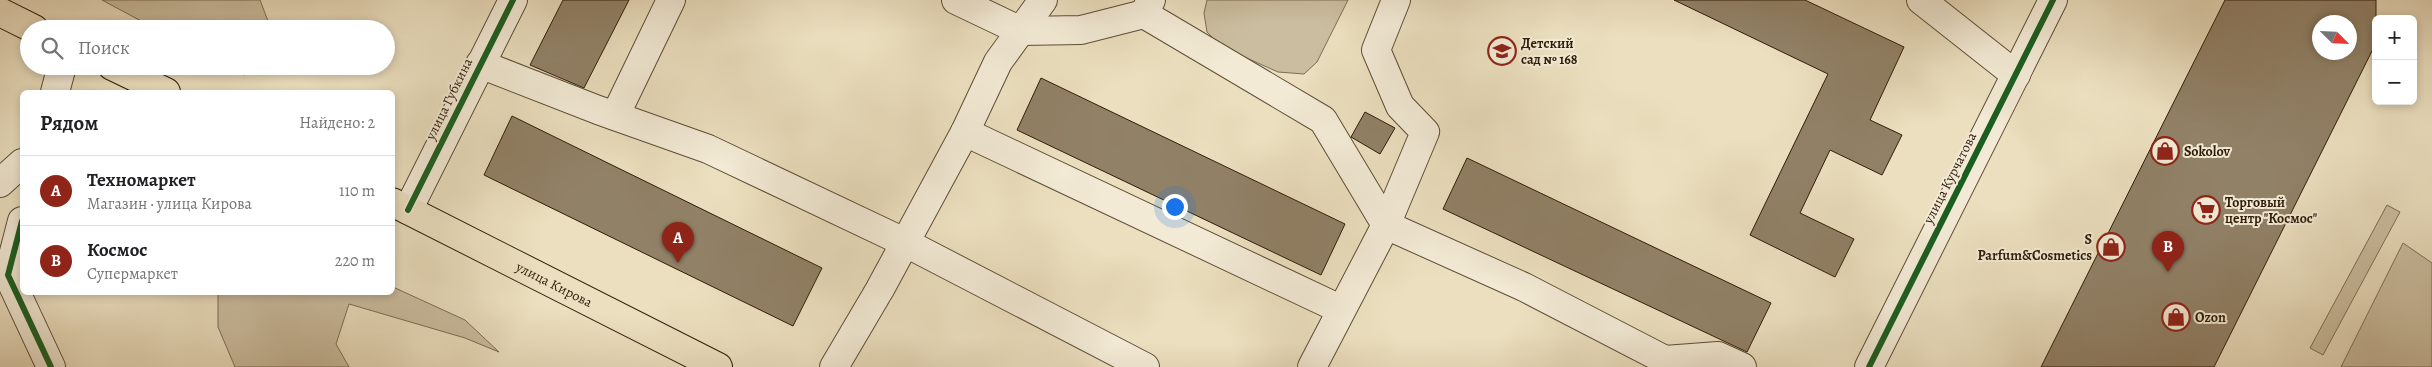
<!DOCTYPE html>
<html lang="ru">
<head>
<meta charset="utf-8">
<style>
	:root { --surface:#fff; --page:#f2f2f2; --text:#202124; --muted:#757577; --line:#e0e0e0; --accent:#8f2418 }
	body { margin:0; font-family:Alegreya,serif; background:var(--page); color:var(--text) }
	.controls { position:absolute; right:15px; top:15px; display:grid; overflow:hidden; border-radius:8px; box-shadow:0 2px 8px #0003 }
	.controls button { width:45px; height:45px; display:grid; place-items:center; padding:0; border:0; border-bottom:1px solid var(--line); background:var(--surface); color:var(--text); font:25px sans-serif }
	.compass { position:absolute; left:2312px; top:15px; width:45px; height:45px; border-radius:50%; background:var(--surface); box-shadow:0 2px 8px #0003; rotate:114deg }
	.you { position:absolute; left:1174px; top:206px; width:18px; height:18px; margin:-12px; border:4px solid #fff; border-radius:50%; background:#1a73e8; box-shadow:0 0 0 8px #1a73e833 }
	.badge { display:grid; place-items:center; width:32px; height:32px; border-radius:50%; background:var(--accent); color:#fff; font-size:16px; font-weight:700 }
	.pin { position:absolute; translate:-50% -41px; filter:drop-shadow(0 1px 2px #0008) }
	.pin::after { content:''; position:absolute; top:26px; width:18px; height:15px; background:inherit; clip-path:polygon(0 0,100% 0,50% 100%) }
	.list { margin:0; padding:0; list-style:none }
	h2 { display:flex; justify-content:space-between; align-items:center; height:65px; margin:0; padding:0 20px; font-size:21px }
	h2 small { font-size:16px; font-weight:400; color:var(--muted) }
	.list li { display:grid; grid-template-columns:32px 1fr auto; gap:15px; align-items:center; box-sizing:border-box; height:70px; padding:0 20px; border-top:1px solid var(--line) }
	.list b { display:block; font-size:19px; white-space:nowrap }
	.list p { margin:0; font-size:16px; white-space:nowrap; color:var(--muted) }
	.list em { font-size:16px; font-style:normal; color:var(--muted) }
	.icon { flex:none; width:28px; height:28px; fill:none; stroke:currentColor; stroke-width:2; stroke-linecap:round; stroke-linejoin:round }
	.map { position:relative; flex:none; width:2432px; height:367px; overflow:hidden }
	.search { position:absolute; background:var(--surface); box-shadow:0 2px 8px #0003; left:20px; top:20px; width:375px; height:55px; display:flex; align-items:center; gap:12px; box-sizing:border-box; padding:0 18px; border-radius:28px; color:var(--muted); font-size:19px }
	.panel { position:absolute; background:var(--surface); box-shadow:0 2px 8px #0003; left:20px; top:90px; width:375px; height:205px; border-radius:8px }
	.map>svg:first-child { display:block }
	.green { fill:#cbbea0; stroke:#7d6d54 }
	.building { fill:#918167; stroke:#2f1c08; fill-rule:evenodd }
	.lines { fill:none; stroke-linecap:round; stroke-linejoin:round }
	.minor-casing { stroke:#5e4d36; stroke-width:30 }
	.major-casing { stroke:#2f1c08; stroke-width:30 }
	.minor { stroke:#f2ead5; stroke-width:28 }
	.major { stroke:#ebdfbf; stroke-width:28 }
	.cycleway-casing { stroke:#f2ead5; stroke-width:9 }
	.cycleway { stroke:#1b5e20; stroke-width:6 }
	.labels { text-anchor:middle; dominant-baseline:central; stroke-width:4; stroke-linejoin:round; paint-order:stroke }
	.poi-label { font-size:14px; font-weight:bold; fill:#2f1c08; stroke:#f2ead5; text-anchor:start }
	.street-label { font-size:14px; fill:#2f1c08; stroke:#f2ead5 }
</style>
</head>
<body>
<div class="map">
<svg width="2432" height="367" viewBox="0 0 2432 367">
	<rect width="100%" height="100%" fill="#ebdfbf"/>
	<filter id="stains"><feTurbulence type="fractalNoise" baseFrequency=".004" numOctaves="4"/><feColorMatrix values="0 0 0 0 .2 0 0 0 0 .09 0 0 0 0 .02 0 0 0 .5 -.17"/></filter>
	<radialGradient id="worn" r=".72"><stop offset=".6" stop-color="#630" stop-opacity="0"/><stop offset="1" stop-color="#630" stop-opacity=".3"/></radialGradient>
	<g class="green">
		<polygon points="102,0 260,0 271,29 156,29"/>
		<polygon points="1207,0 1348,0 1317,62 1304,74 1278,72 1222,47 1207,32 1204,13"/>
		<polygon points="228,66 258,66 244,75"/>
		<polygon points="2387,205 2400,212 2323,355 2310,348"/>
		<polygon points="2403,243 2432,263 2432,367 2341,367"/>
		<polygon points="393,287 465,320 499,352 465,338 349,304 336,344 349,367 235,367 218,327 218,293 392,292"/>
	</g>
	<g class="building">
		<polygon points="563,0 629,0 584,88 530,65"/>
		<polygon points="1674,0 1805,0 1904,47 1870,120 1902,135 1882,175 1830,150 1800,213 1854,239 1835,277 1750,235 1828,74"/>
		<path d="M2225 0H2376V43L2214 367H2041ZM2320 22H2350V52H2320Z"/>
		<polygon points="1041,78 1345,224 1321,275 1017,130"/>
		<polygon points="1365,112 1395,128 1380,154 1351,137"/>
		<polygon points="512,116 822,268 793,326 484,175"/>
		<polygon points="1467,158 1771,303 1747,352 1443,209"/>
	</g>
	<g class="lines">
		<defs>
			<g id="minor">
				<polyline points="956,0 1021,31 1081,30 1144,14"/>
				<polyline points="1151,0 1144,14 1323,120 1386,225 1312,367"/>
				<polyline points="1396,0 1376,50 1400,106 1425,132 1386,225 1524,287 1665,360"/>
				<polyline points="1921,0 2016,75"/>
				<polyline points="480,64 598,110 708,149 904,242 1145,367"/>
				<polyline points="55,92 62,66"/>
				<polyline points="615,116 671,0"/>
				<polyline points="965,132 1340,309"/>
				<polyline points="0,183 22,163"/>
				<polyline points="408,210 513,0"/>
				<polyline points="22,221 8,275 51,367"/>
				<polyline points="834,367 880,289 965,132 998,62 1043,0"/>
				<polyline points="1662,367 1665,360 1718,356 1742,367"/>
				<polyline points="1869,367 2053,0"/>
			</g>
			<g id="major">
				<polyline points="0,12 34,29"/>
				<polyline points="112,66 166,92"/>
				<path id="s1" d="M392 202 718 367"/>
			</g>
		</defs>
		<use href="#minor" class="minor-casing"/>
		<use href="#major" class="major-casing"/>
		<use href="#minor" class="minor"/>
		<use href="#major" class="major"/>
		<defs>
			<g id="cycleway">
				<polyline points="408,210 513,0"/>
				<polyline points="22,221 8,275 51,367"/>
				<polyline points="1869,367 2053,0"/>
			</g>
		</defs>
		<use href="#cycleway" class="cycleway-casing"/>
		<use href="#cycleway" class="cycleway"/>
	</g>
	<defs>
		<symbol id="school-ring" viewBox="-11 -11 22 22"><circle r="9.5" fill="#f2ead5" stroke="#8f2418" stroke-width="1.5"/><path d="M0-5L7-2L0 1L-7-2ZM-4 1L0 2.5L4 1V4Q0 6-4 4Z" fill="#8f2418"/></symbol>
		<symbol id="shop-ring" viewBox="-11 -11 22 22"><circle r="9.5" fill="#f2ead5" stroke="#8f2418" stroke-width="1.5"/><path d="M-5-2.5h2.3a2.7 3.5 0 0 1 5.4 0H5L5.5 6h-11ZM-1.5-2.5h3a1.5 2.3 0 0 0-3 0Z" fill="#8f2418"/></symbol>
		<symbol id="supermarket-ring" viewBox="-11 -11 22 22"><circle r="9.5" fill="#f2ead5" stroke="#8f2418" stroke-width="1.5"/><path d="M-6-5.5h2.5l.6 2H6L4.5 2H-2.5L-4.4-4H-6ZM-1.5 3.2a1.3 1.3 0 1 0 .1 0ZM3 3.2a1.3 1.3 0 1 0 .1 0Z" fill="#8f2418"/></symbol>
	</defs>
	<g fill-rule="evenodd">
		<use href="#school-ring" x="1486" y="35" width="32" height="32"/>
		<use href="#shop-ring" x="2149" y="135" width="32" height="32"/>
		<use href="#supermarket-ring" x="2190" y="194" width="32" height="32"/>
		<use href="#shop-ring" x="2095" y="231" width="32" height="32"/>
		<use href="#shop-ring" x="2160" y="301" width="32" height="32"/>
	</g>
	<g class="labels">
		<g class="poi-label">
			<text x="1521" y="43">Детский<tspan x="1521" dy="16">сад № 168</tspan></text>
			<text x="2184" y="151">Sokolov</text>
			<text x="2225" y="202">Торговый<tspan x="2225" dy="16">центр "Космос"</tspan></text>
			<text x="2092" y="239" text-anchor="end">S<tspan x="2092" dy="16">Parfum&amp;Cosmetics</tspan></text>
			<text x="2195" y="317">Ozon</text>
		</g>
		<g class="street-label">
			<text transform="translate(449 99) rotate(-64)">улица Губкина</text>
			<text transform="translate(1950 178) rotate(-63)">улица Курчатова</text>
			<text stroke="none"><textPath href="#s1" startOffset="182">улица Кирова</textPath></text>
		</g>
	</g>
	<rect width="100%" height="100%" filter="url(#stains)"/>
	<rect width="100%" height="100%" fill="url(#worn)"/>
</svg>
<div class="controls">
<button>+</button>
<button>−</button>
</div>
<svg class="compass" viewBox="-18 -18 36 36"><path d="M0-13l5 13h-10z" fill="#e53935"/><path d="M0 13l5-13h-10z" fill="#757577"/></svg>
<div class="you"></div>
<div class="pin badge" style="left:678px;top:263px">A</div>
<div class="pin badge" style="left:2168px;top:272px">B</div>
<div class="search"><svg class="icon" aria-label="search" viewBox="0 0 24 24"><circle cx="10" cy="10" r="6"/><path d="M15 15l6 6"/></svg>Поиск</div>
<section class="panel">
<h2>Рядом<small>Найдено: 2</small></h2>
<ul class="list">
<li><span class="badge">A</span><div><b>Техномаркет</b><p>Магазин · улица Кирова</p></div><em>110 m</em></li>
<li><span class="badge">B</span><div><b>Космос</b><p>Супермаркет</p></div><em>220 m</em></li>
</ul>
</section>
</div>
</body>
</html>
